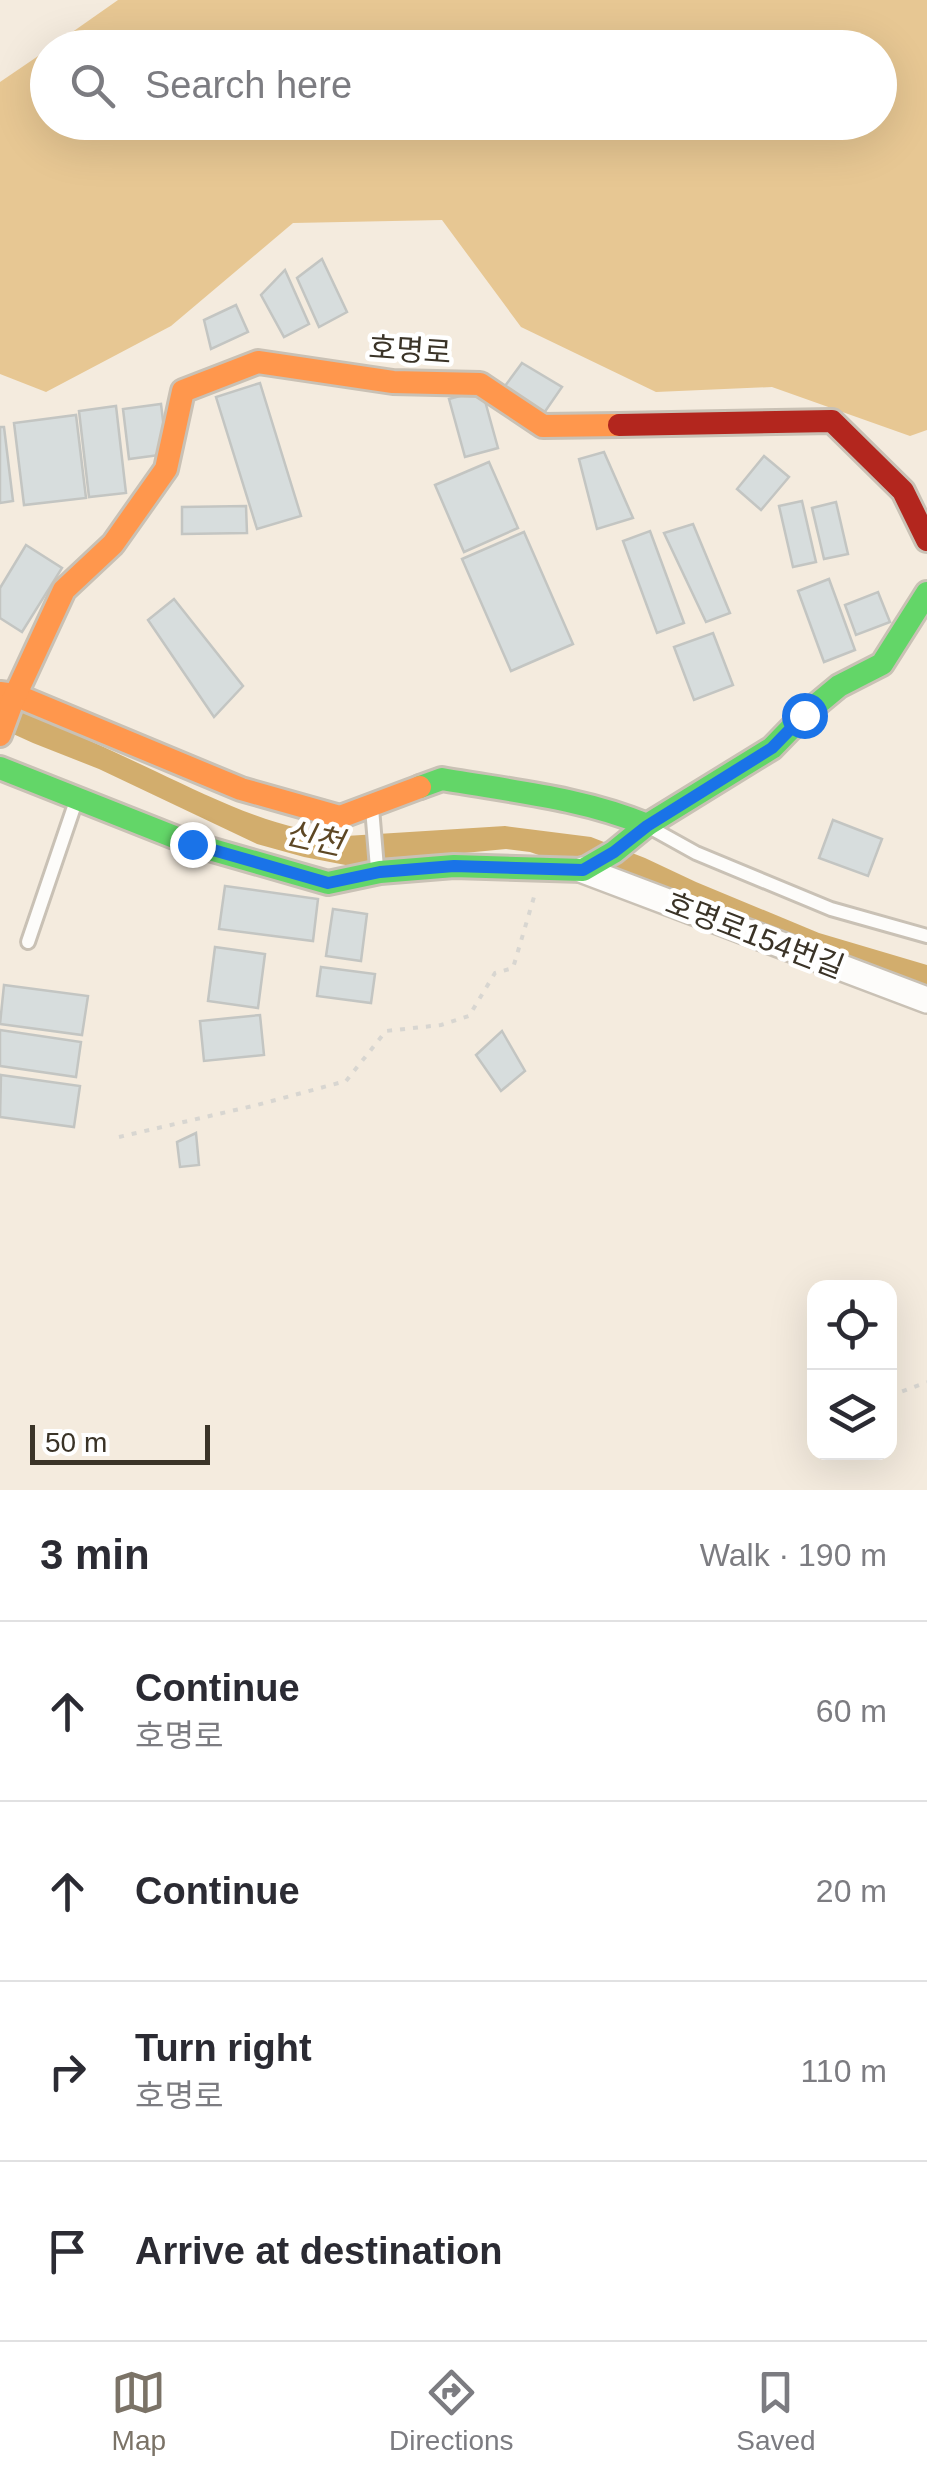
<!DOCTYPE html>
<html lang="en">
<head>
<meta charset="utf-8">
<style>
	:root { --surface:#fff; --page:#f2f2f3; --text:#2b2b33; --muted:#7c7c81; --line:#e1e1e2; --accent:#7b7367 }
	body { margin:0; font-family:Helvetica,"Noto Sans KR",sans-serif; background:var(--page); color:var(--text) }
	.controls { position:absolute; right:30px; bottom:30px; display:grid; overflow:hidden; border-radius:20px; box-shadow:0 10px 40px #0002 }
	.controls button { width:90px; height:90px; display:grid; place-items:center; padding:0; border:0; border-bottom:2px solid var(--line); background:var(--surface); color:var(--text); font:50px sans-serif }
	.scale { position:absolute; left:30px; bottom:25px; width:180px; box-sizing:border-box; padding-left:10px; border:5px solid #3a3327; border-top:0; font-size:28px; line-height:35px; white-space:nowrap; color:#3a3327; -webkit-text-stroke:8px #fff; paint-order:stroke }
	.stop { position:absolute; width:30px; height:30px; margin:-22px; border:8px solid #1a73e8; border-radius:50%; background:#fff }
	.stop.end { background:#1a73e8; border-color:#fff; box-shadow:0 2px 10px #0008 }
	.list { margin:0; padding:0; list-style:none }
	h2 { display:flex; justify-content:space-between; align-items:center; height:130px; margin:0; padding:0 40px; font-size:42px }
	h2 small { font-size:32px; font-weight:400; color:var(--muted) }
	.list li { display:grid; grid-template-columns:65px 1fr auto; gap:30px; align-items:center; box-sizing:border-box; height:180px; padding:0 40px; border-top:2px solid var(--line) }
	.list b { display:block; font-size:38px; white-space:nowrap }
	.list p { margin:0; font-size:32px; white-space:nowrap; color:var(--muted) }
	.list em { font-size:32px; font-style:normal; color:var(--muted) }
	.icon { flex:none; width:55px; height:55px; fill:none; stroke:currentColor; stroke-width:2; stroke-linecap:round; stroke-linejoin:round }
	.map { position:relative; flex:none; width:927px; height:1490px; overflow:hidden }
	.search { position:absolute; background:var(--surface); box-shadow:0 10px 40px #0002; left:30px; right:30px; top:30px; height:110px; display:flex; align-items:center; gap:25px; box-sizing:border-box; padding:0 35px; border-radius:55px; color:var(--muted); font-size:38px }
	.sheet { height:850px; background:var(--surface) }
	nav { display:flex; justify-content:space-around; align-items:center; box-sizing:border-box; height:140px; border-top:2px solid var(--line); background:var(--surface); font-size:28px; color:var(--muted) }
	nav a { display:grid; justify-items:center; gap:5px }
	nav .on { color:var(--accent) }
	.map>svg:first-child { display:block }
	.forest { fill:#e7c793 }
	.water { fill:#d2ad6d }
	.building { fill:#d7dddd; stroke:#c3c5c2; stroke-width:2.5 }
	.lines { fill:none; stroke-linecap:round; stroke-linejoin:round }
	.lane-casing { stroke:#c9c1b5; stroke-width:18 }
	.street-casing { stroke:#c9c1b5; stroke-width:30 }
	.fast-casing { stroke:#c9c1b5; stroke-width:28 }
	.slow-casing { stroke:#c9c1b5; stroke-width:28 }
	.jam-casing { stroke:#c9c1b5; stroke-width:28 }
	.path { stroke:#d8d6d1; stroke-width:4; stroke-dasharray:5 8; stroke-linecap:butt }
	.lane { stroke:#fdfcfa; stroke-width:12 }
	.street { stroke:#fdfcfa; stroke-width:25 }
	.fast { stroke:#63d668; stroke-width:22 }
	.slow { stroke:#ff974d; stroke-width:22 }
	.jam { stroke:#b3261e; stroke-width:22 }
	.route { stroke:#1a73e8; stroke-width:12 }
	.labels { text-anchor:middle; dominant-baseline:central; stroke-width:9; stroke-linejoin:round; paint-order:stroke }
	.street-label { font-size:30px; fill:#3a3327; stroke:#fff }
	.water-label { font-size:32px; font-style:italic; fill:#5d4724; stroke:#fff }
</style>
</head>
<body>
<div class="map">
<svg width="927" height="1490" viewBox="0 0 927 1490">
	<rect width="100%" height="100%" fill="#f4ebde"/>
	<polygon class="forest" points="118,0 927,0 927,430 910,436 772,387 656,392 521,327 442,220 293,223 171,326 46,392 0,374 0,82 47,50 48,122 880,122 880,48 51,47"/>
	<path class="water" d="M0 700C52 723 104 747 155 771 216 800 278 831 346 836L505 826 591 837 645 858 696 882 819 933 927 965V990L530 852 506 849 464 853 356 867 304 857 257 844 99 769 33 743 0 728Z"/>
	<g class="building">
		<polygon points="322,259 347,312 319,327 297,278"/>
		<polygon points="285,270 309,324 284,337 261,295"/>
		<polygon points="236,305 248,332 211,349 204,320"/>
		<polygon points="522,363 562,387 544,413 505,386"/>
		<polygon points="260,383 301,516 257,529 216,397"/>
		<polygon points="482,390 498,448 465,457 449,399"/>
		<polygon points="161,404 167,454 129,459 123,409"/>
		<polygon points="116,406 126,493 89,497 79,411"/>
		<polygon points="76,415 86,498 24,505 14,423"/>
		<polygon points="0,427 4,427 13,501 0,503"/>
		<polygon points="604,452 633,518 597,529 579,459"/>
		<polygon points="764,456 789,477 761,510 737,489"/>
		<polygon points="489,462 518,528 464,552 435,485"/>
		<polygon points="802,501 816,562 793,567 779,506"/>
		<polygon points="836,502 848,554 824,559 812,508"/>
		<polygon points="246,506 247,533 182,534 182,507"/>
		<polygon points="693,524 730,613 706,622 664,533"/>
		<polygon points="650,531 684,623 657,633 623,541"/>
		<polygon points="524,532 573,644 511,671 462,559"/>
		<polygon points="26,545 62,568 22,632 0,618 0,588"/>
		<polygon points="829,579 855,650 824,662 798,591"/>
		<polygon points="878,592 890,622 856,635 845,605"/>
		<polygon points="174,599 243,686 214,717 148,620"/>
		<polygon points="713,633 733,685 694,700 674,647"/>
		<polygon points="833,820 882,839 868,876 819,858"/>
		<polygon points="225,886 318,899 313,941 219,929"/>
		<polygon points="333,909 367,914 361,961 326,956"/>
		<polygon points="215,947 265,954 258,1008 208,1001"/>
		<polygon points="321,967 375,974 371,1003 317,996"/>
		<polygon points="4,985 88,996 82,1035 0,1024"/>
		<polygon points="260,1015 264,1055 204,1061 200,1021"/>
		<polygon points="0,1030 81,1042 76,1077 0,1066"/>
		<polygon points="502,1031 525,1071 501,1091 476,1055"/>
		<polygon points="1,1075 80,1086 74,1127 0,1117"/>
		<polygon points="196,1133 199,1165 180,1167 177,1142"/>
	</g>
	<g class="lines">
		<defs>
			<g id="lane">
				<polyline points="372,808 377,868"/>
				<polyline points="651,828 696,853 831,909 927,936"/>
				<polyline points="28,942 76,801"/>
			</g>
			<polyline id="street" points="583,870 927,1000"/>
			<g id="fast">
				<polyline points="0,768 192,844 328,883 380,872 454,866 583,870 614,852 647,825 772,748 804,715 839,686 882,664 927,593"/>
				<path d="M420 787 442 779C510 791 583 798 647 825"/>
			</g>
			<g id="slow">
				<polyline points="0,693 15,695 241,789 340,817 420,787"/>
				<polyline points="0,735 13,700 64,590 113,544 166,469 183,391 258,362 393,382 480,384 543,426 619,425"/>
			</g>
			<polyline id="jam" points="619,425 832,421 903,491 927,540"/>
		</defs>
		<use href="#lane" class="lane-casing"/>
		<use href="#street" class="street-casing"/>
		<use href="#fast" class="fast-casing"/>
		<use href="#slow" class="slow-casing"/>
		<use href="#jam" class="jam-casing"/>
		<g class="path">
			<polyline points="119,1137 257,1105 346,1081 386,1031 441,1025 469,1016 495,973 513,968 534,897"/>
			<polyline points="890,1396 927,1382"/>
		</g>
		<use href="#lane" class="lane"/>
		<use href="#street" class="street"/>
		<use href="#fast" class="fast"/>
		<use href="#slow" class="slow"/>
		<use href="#jam" class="jam"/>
	</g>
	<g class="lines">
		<polyline class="route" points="192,844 328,883 380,872 454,866 583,870 614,852 647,826 772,748 804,715"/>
	</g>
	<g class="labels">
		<g class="street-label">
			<text transform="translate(410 350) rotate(4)">호명로</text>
			<text transform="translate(755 935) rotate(21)">호명로154번길</text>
		</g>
		<g class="water-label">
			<text transform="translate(314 838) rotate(12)">신천</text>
		</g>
	</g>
</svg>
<div class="controls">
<button><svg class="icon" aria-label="locate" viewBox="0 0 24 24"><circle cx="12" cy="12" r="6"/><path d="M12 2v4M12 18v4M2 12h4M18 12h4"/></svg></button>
<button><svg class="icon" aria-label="layers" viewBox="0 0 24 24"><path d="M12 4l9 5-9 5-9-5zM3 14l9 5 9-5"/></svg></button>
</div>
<div class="scale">50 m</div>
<div class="stop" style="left:804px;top:715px"></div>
<div class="stop end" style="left:192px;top:844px"></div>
<div class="search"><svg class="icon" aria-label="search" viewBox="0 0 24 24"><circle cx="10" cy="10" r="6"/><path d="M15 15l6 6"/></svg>Search here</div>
</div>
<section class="sheet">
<h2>3 min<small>Walk · 190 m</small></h2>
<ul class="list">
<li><svg class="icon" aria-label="ahead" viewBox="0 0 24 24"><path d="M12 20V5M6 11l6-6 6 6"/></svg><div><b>Continue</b><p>호명로</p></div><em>60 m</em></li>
<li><svg class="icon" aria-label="ahead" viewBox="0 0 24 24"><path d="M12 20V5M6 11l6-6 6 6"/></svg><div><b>Continue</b></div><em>20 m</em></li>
<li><svg class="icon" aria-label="right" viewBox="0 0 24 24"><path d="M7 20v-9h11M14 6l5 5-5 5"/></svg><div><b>Turn right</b><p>호명로</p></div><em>110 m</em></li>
<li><svg class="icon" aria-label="arrive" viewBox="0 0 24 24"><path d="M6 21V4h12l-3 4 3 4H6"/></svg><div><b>Arrive at destination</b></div></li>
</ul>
</section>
<nav>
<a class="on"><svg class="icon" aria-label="map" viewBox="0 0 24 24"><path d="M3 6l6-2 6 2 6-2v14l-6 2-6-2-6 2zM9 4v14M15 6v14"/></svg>Map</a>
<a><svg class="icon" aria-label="directions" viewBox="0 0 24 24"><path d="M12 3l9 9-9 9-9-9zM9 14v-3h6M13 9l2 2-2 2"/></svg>Directions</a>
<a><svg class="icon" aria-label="saved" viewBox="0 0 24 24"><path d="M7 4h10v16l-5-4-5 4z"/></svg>Saved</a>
</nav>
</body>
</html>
